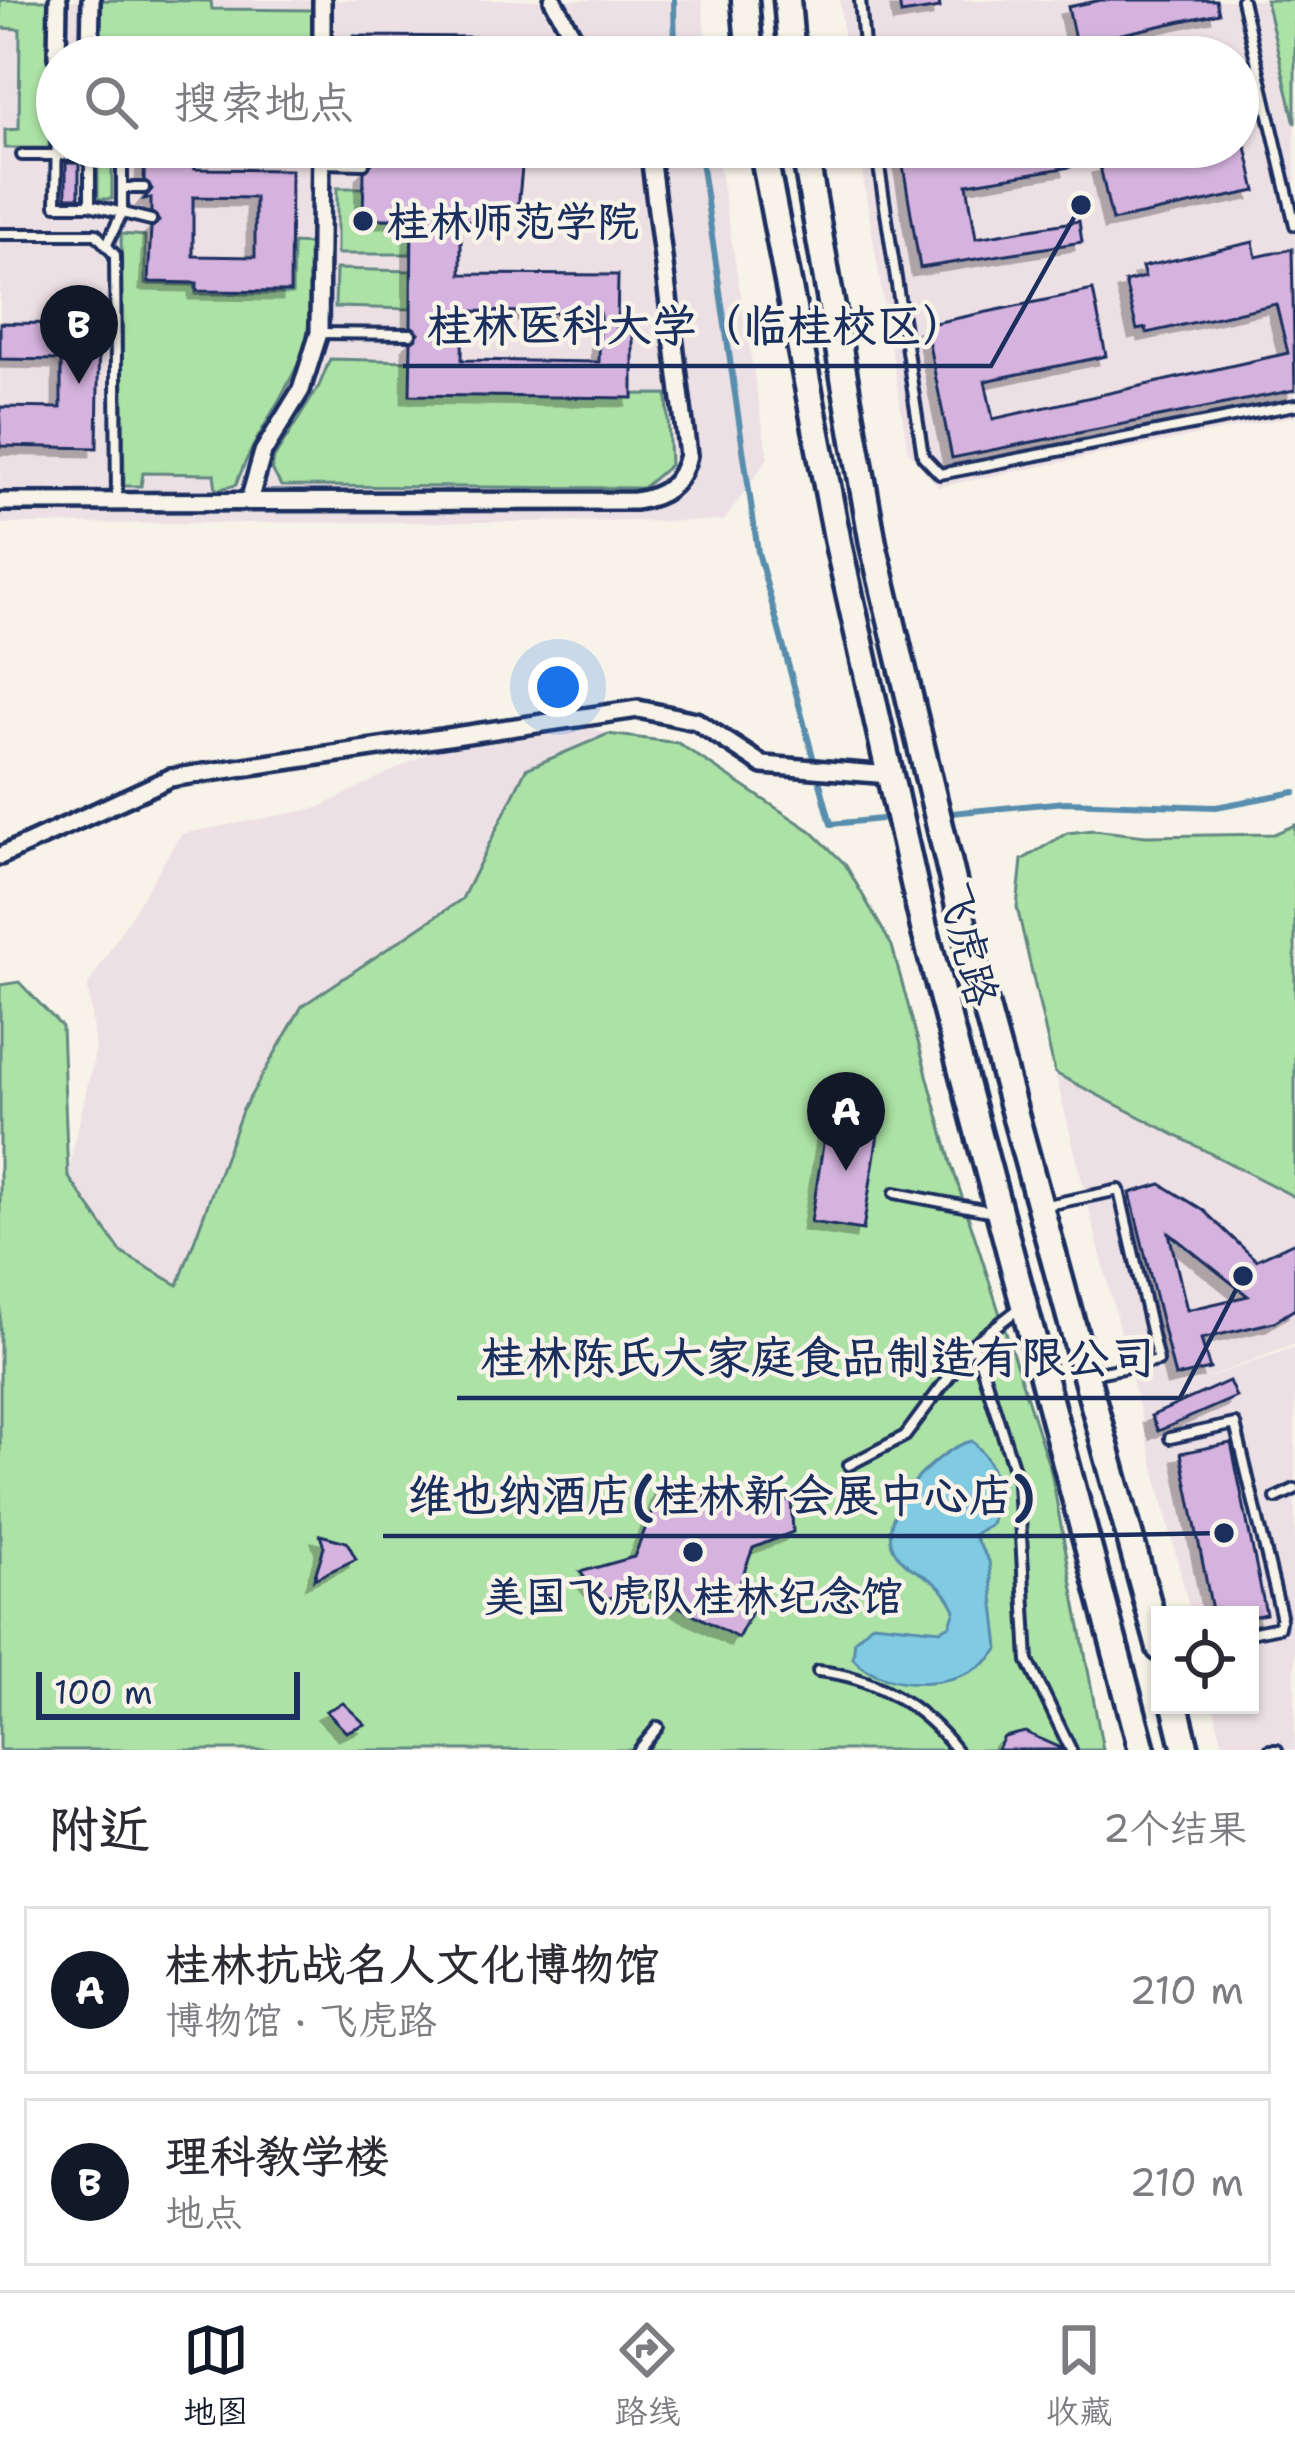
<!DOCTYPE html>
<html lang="zh">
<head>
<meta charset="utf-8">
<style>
	:root { --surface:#fff; --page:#f2f2f3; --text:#2b2b33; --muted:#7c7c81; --line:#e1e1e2; --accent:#111827 }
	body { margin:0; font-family:"Shantell Sans","LXGW WenKai TC",sans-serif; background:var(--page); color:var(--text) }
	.controls { position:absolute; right:36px; bottom:36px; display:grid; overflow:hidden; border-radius:0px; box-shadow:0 3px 9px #0004 }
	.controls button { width:108px; height:108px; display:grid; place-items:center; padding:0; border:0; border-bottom:3px solid var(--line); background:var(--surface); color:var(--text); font:60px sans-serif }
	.scale { position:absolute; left:36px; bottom:30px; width:264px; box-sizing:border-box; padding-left:12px; border:6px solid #1b2f5e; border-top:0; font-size:33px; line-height:42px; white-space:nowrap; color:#1b2f5e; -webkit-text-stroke:9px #f7f3e8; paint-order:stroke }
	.you { position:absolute; left:558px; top:687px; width:42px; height:42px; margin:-30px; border:9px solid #fff; border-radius:50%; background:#1a73e8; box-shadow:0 0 0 18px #1a73e833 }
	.badge { display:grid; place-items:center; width:78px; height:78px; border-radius:50%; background:var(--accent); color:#fff; font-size:39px; font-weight:700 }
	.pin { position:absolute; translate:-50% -99px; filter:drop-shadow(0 3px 6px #0008) }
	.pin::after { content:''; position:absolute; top:63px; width:42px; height:36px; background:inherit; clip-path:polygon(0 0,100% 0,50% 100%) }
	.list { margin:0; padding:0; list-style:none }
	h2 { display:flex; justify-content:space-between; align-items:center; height:156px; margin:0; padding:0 48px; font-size:51px }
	h2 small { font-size:39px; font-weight:400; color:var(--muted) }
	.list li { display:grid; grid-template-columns:78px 1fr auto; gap:36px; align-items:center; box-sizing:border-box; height:168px; margin:0 24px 24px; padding:0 24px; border:3px solid var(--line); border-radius:0px }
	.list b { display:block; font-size:45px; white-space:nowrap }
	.list p { margin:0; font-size:39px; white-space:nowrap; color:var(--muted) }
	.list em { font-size:39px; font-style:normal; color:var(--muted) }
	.icon { flex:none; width:66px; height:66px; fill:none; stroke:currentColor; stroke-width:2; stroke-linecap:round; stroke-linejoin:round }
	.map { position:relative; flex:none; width:1295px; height:1750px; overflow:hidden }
	.search { position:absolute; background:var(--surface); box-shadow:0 3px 9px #0004; left:36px; right:36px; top:36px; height:132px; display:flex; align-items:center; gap:30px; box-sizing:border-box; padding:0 42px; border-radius:66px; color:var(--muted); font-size:45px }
	.sheet { height:540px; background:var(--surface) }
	nav { display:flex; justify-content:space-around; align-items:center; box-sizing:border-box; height:168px; border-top:3px solid var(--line); background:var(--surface); font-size:33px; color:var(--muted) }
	nav a { display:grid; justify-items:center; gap:6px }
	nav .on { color:var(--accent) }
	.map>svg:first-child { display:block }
	.built { fill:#ede0e5 }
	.green { fill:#ace2a5; stroke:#648882; stroke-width:3 }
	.water { fill:#81cbe2; stroke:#588dad; stroke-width:3 }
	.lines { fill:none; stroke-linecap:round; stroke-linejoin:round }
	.stream { stroke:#588dad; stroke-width:6 }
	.building { fill:#d5b3de; stroke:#1b2f5e; stroke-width:3; fill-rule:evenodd; filter:url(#shadow) }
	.lane-casing { stroke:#1b2f5e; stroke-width:16 }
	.street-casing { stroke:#1b2f5e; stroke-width:24 }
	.primary-casing { stroke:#1b2f5e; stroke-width:33 }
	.lane { stroke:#f7f3e8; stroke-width:8 }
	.street { stroke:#f7f3e8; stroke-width:15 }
	.primary { stroke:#f7f3e8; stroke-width:24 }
	.poi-dot { fill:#1b2f5e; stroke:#f7f3e8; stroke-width:4.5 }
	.labels { text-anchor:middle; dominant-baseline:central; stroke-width:9; stroke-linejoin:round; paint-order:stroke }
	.poi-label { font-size:42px; font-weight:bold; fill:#1b2f5e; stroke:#f7f3e8; text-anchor:start }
	.street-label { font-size:42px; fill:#1b2f5e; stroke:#f7f3e8 }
	.leader { fill:none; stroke:#1b2f5e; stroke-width:4.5 }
	.callout-dot { fill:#1b2f5e; stroke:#f7f3e8; stroke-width:4.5 }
	.callout-label { font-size:45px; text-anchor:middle; font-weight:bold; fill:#1b2f5e; stroke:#f7f3e8; stroke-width:9; stroke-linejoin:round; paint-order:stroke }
</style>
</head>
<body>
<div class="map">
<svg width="1295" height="1750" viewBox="0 0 1295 1750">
	<defs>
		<filter id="shadow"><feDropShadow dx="-8" dy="8" stdDeviation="0" flood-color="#0004"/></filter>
	</defs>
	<rect width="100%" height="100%" fill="#f7f3e8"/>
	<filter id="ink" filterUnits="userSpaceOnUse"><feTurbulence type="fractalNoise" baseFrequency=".00833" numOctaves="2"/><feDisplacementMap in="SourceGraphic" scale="24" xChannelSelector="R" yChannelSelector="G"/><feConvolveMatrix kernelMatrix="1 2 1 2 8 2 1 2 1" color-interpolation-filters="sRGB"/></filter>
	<g filter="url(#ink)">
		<g class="built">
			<polygon points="0,0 702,0 707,57 57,57 57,147 716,147 768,458 724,521 0,524"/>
			<polygon points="840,0 1295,0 1295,416 938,487 908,451 858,147 1238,147 1238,57 845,57"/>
			<polygon points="592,728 608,734 526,769 462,899 365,963 197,1236 178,1285 122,1253 67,1176 95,1052 88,985 181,834 318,808 430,752"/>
			<polygon points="1055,1073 1295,1197 1295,1344 1188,1385 1295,1347 1295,1750 1224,1750 1213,1705 1250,1705 1250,1615 1191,1615"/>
		</g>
		<g class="green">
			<polygon points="0,0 50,0 49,148 5,148 5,130 19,129 20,29 0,28"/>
			<polygon points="101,0 211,1 212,9 312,10 312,52 294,52 293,57 216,57 216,41 101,40"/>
			<polygon points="1266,0 1295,0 1295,124"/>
			<rect x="98" y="147" width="14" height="52"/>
			<polygon points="194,147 309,147 309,162 194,161"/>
			<polygon points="337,188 364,188 364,219 412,219 411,254 337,254"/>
			<path d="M121 234 145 236V284L195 285 196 294H292L293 243 311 244C310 284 315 329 297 366 278 407 251 442 236 485L216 490 214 474 143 473 141 486H124Z"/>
			<polygon points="336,269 411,271 411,309 335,307"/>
			<polygon points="330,359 411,361 411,395 667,394 670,465 643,488 281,486 272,469 274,458 319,386"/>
			<polygon points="608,734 678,743 811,831 845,864 892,946 951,1163 1051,1472 1103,1750 0,1750 0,985 19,982 62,1027 68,1176 122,1253 178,1285 242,1111 302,1006 462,899 526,769"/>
			<polygon points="1295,825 1295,1197 1055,1073 1017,907 1022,860 1067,833 1093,830 1146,836 1274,834"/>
		</g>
		<path class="water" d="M972 1441C998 1465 1001 1490 991 1524L973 1535 989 1561 999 1648C973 1689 885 1695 853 1658L855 1640 873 1623 941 1630 950 1625 955 1610C937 1571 913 1578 896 1553 870 1515 939 1447 972 1441Z"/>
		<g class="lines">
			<g class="stream">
				<polyline points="674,0 675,57"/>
				<polyline points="699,147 758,552 831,824 892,818"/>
				<polyline points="941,814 1065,802 1216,807 1295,792"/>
			</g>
		</g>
		<g class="building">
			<polygon points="899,0 939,0 940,8 901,14"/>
			<polygon points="1101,0 1216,0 1219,13 1076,44 1068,7"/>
			<polygon points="354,36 481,37 481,57 353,57"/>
			<polygon points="1047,41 1050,57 996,57 996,49"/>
			<path d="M145 147H194V169L291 170 290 292 197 291V283L148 282 151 228 159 221 151 212V198L144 199 152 189 144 180ZM193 197 255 198V257L193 256Z"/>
			<path d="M364 147H524L518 209H502V222L461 221V274L618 275 617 328H633V398L410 395 411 342 419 333 411 326 412 219H363L364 172 372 163ZM463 311 600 313 599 362 462 360Z"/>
			<polygon points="900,147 1067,147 1070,167 967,184 976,238 1079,221 1082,242 920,268"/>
			<polygon points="1188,147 1246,147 1256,191 1112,221 1100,166"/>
			<rect x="66" y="163" width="13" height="34"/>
			<polygon points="1253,242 1256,257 1292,249 1295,390 952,458 925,325 1093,290 1106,356 985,381 993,419 1288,353 1276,304 1147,333 1146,328 1137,330 1125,282 1145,277 1142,267"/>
			<polygon points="0,323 99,324 97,448 0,446 0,407 61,408 61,360 0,359"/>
			<polygon points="828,1113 880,1121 863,1230 811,1222"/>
			<path d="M1161 1184 1203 1210 1256 1260 1295 1242V1309L1274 1322 1201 1339 1210 1369 1175 1377 1130 1193ZM1169 1233 1248 1296 1187 1310Z"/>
			<polygon points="1229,1381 1236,1397 1158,1431 1151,1416"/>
			<polygon points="1231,1443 1266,1614 1250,1617 1213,1615 1181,1453"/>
			<polygon points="665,1479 750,1516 791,1499 793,1532 753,1548 737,1591 757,1602 738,1638 642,1587 604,1600 580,1572 634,1557"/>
			<polygon points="320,1535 347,1542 356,1559 314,1579 324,1547"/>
			<polygon points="343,1703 365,1724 346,1732 326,1711"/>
			<polygon points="1025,1732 1061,1748 1062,1750 997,1750 1004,1737"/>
		</g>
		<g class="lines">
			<defs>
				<g id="lane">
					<polyline points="860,0 865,57"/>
					<polyline points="1242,0 1295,225"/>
					<polyline points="57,111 56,205 90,205 151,220"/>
					<polyline points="90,147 90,205"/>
					<polyline points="876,147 923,456 940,474 1295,405"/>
					<polyline points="22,155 90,155"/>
					<polyline points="323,163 364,164"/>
					<polyline points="122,188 144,188"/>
					<polyline points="0,234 96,234 115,255 117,501"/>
					<polyline points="108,242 122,213 122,147"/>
					<polyline points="320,333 411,334"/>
					<polyline points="895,1193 994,1212"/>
					<polyline points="1047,1205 1119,1190 1158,1361 1092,1374"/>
					<polyline points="974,1343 1018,1482 1028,1661 1071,1750"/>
					<polyline points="1170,1438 1235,1424 1281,1615 1279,1627 1250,1633"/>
					<polyline points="849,1465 905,1436 974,1343 1021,1307"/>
					<polyline points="1276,1498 1295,1489"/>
					<path d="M818 1671C873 1676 923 1706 956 1750"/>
					<polyline points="639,1750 658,1727"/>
					<polyline points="1270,1750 1277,1750"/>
				</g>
				<g id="street">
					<polyline points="553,0 584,57"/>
					<polyline points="57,57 58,0"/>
					<polyline points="90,57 91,0"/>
					<polyline points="322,57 322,0"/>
					<polyline points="621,57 623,55"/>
					<polyline points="57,110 57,93"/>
					<polyline points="249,501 263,452 301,390 319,333 321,147"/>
					<path d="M0 502 635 501C664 497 681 485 688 455L649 147"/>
					<polyline points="0,856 170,778 638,709 696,721 763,765 890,775"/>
				</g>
				<g id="primary">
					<polyline points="745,0 750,57"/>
					<polyline points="787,0 792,57"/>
					<polyline points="762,147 839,548 924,928 1142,1750"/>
					<polyline points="804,147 873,544 963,923 1160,1648"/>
					<polyline points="1175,1705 1186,1750"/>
				</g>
			</defs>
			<use href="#lane" class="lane-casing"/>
			<use href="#street" class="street-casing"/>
			<use href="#primary" class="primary-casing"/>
			<use href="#lane" class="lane"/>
			<use href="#street" class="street"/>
			<use href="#primary" class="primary"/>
		</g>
	</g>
	<g class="poi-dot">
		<circle cx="363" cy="221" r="12"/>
		<circle cx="693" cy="1552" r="12"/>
	</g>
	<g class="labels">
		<g class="poi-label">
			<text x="387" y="221">桂林师范学院</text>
			<text x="693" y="1596" text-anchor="middle">美国飞虎队桂林纪念馆</text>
		</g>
		<g class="street-label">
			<text transform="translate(969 944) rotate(76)">飞虎路</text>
		</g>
	</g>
	<path class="leader" d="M1081 205L991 366H403M1243 1276L1180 1398H457M1224 1533L1059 1536H383"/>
	<g class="callout-dot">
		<circle cx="1081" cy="205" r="12"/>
		<circle cx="1243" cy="1276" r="12"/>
		<circle cx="1224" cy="1533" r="12"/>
	</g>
	<g class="callout-label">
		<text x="697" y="341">桂林医科大学（临桂校区）</text>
		<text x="818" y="1373">桂林陈氏大家庭食品制造有限公司</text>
		<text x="721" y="1511">维也纳酒店(桂林新会展中心店)</text>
	</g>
</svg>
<div class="controls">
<button><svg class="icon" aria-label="locate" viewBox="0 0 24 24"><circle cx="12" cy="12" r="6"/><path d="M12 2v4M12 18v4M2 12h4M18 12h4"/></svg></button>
</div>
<div class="scale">100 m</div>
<div class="you"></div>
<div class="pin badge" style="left:846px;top:1171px">A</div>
<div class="pin badge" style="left:79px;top:384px">B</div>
<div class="search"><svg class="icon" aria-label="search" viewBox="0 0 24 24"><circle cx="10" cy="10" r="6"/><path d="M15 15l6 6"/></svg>搜索地点</div>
</div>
<section class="sheet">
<h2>附近<small>2个结果</small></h2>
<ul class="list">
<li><span class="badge">A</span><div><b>桂林抗战名人文化博物馆</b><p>博物馆 · 飞虎路</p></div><em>210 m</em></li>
<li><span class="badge">B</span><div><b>理科教学楼</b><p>地点</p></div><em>210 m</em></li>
</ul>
</section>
<nav>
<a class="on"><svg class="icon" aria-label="map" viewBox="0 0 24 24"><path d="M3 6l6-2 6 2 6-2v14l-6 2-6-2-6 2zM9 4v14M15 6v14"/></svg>地图</a>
<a><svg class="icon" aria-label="directions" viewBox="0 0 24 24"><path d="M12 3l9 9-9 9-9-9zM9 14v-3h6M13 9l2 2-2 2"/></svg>路线</a>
<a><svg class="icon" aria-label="saved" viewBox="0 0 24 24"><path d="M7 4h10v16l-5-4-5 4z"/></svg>收藏</a>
</nav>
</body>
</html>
